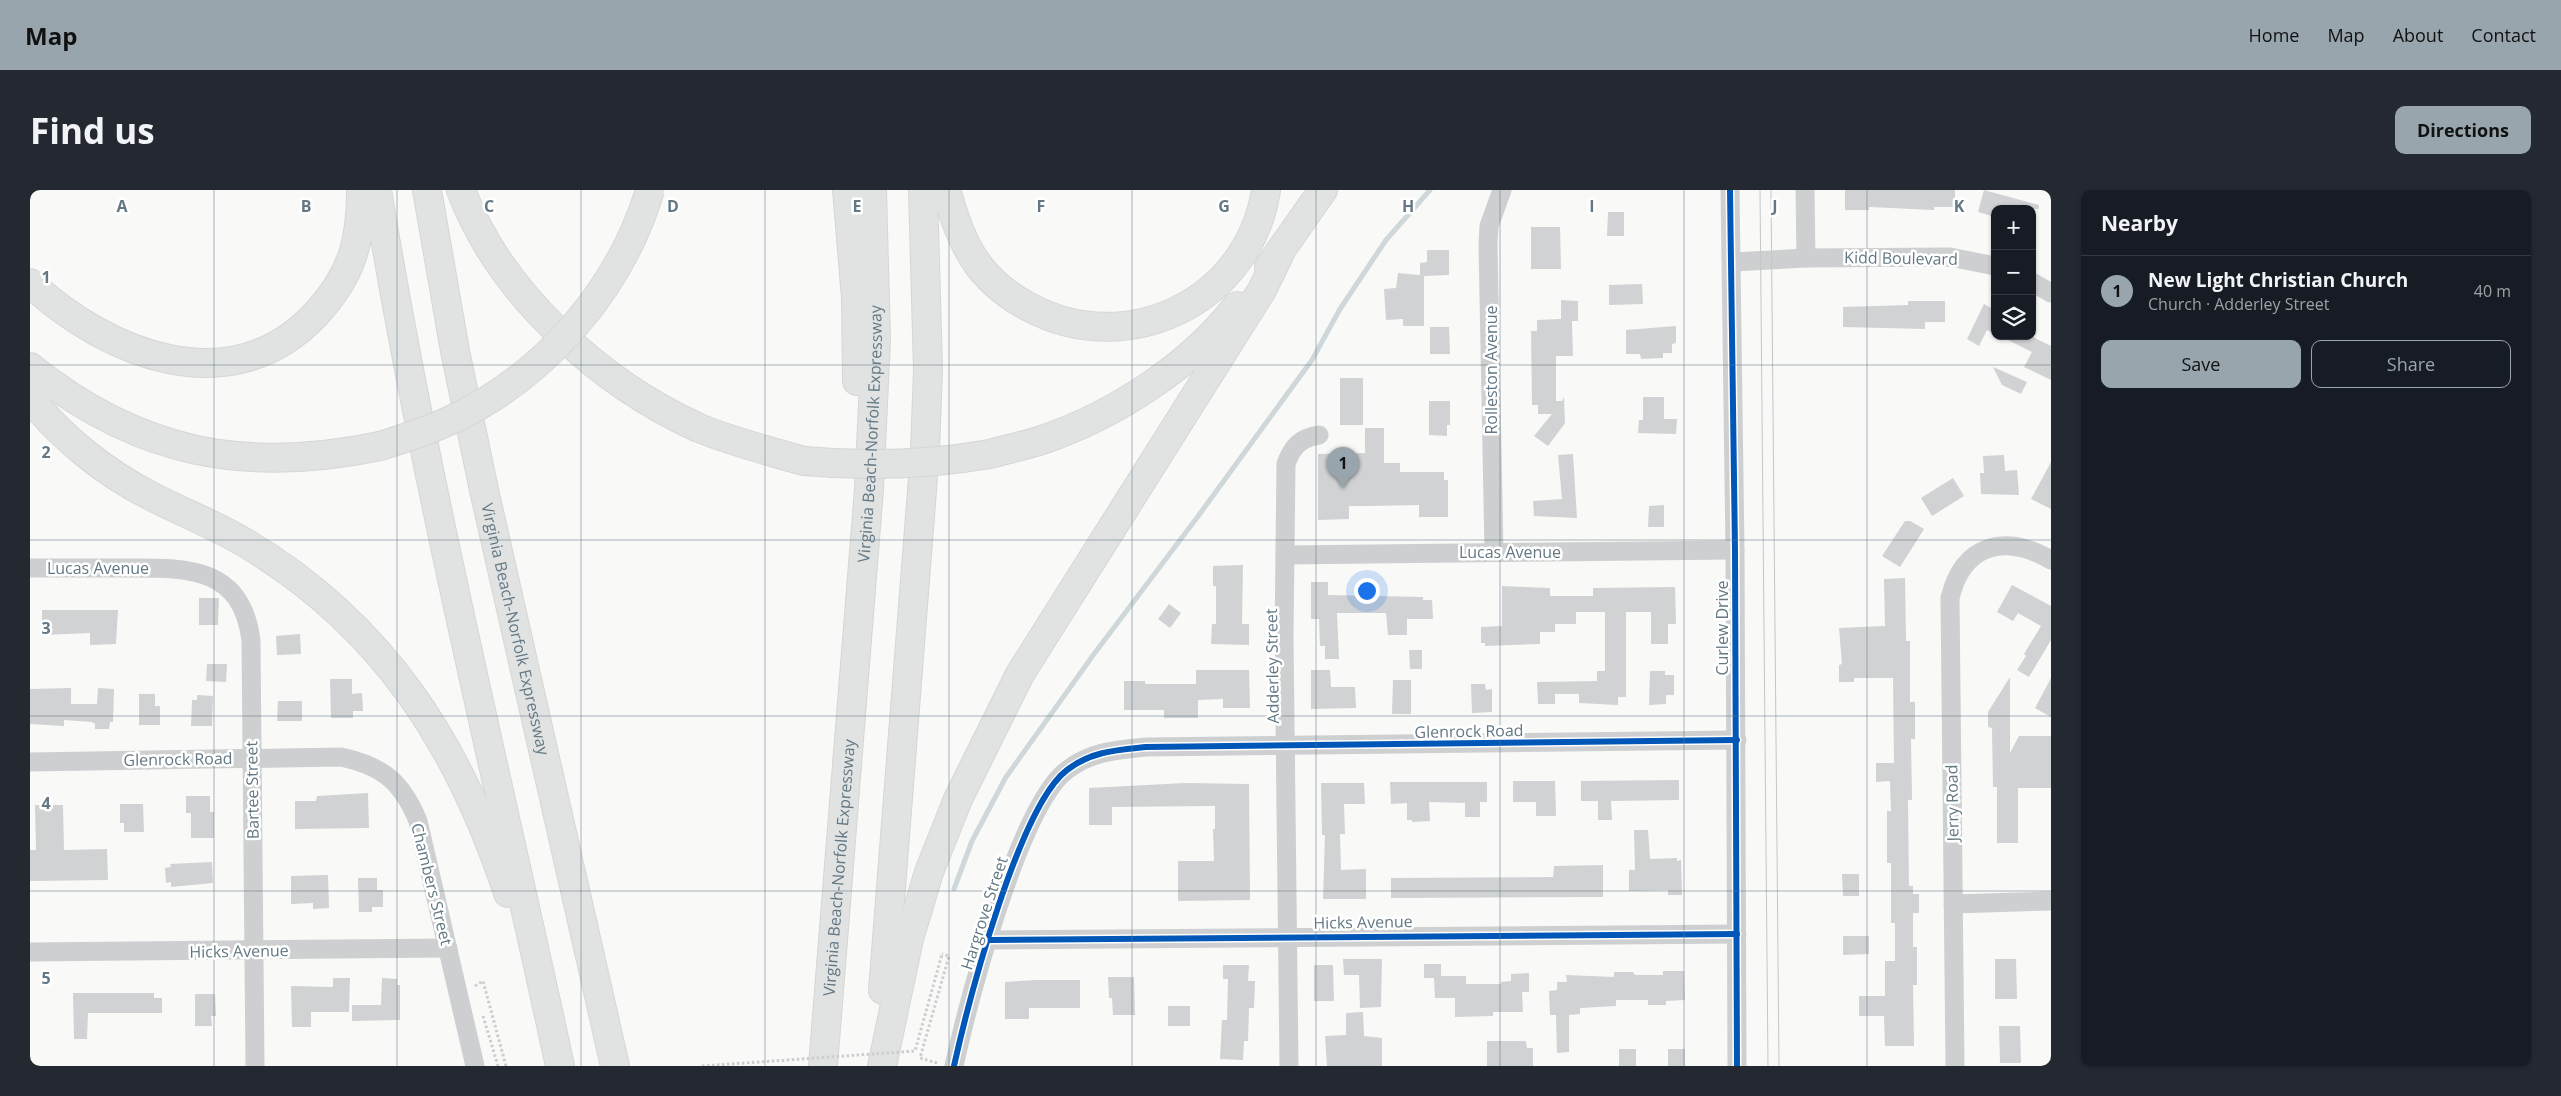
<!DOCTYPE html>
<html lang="en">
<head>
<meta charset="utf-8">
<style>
	:root { --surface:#171b24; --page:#242831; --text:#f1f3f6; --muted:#9ea1a6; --line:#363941; --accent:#98a5ad }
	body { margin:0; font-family:"Open Sans",sans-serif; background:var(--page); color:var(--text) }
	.controls { position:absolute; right:15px; top:15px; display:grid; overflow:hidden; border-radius:10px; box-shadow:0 1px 4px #0004 }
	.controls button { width:45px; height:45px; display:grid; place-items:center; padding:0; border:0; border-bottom:1px solid var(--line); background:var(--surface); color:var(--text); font:25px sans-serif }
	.you { position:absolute; left:1336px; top:400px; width:18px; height:18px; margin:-12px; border:4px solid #fff; border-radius:50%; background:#1a73e8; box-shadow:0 0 0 8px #1a73e833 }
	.badge { display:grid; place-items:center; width:32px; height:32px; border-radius:50%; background:var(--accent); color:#111; font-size:16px; font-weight:700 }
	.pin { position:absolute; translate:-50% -41px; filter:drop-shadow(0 1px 2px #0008) }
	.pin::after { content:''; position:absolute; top:26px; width:18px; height:15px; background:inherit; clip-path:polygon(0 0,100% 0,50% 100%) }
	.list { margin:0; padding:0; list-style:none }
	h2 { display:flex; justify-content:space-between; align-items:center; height:65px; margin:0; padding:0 20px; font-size:21px }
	h2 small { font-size:16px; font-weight:400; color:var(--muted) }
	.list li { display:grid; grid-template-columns:32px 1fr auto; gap:15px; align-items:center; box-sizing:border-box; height:70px; padding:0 20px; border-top:1px solid var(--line) }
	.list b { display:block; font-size:19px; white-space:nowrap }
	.list p { margin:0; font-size:16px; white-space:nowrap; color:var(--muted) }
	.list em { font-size:16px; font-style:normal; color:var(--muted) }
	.actions { display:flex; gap:10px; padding:15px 20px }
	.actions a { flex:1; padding:11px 0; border:1px solid var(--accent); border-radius:10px; text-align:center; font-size:18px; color:var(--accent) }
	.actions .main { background:var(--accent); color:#111 }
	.icon { flex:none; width:28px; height:28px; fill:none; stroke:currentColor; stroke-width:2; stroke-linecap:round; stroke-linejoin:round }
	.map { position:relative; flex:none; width:2021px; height:876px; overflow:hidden; border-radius:10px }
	header { display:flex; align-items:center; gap:30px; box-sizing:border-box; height:70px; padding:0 25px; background:var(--accent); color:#111 }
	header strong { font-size:24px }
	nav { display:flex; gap:28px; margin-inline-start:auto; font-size:18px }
	.intro { display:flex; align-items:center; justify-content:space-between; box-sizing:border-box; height:120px; padding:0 30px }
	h1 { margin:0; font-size:35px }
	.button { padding:12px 22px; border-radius:10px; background:var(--accent); color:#111; font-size:18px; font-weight:700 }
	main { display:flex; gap:30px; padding:0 30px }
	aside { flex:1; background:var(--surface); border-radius:10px; box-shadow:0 1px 4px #0004 }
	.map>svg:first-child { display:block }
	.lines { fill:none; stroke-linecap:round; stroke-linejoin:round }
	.stream { stroke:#ced7d9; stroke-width:5 }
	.building { fill:#d0d2d3 }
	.highway-casing { stroke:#d6d6d6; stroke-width:30 }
	.path { stroke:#cbcdce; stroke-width:3; stroke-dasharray:2.5 2.5; stroke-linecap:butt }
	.minor { stroke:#cecfd0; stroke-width:19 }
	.highway { stroke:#e1e2e2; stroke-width:28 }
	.tram { stroke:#c4c6c7; stroke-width:1 }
	.highway-bridge-casing { stroke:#d6d6d6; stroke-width:30; stroke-linecap:butt }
	.path-bridge { stroke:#cbcdce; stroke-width:3; stroke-dasharray:2.5 2.5; stroke-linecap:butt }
	.highway-bridge { stroke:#e1e2e2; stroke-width:28 }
	.cycleway-casing { stroke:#fff; stroke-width:9 }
	.cycleway { stroke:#0057b8; stroke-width:6 }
	.grid { fill:none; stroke:#637884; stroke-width:1; stroke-opacity:0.55 }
	.labels { text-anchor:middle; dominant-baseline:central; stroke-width:5; stroke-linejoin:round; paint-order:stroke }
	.street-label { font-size:16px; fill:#637884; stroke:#fff }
	.grid-label { font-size:16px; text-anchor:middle; font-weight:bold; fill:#637884; stroke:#fff; stroke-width:5; stroke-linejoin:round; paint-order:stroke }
</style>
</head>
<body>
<header>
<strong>Map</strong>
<nav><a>Home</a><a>Map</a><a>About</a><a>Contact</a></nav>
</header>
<div class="intro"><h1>Find us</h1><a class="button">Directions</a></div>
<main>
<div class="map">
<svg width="2021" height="876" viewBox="0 0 2021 876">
	<rect width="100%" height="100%" fill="#f9f9f8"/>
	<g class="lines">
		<polyline class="stream" points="924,699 942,651 976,587 1064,464 1166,329 1282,170 1310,119 1356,50 1400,0"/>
	</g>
	<g class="building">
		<polygon points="1815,0 1925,0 1925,17 1904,17 1904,20 1839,17 1839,20 1815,20"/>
		<polygon points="1954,0 2009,15 2009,19 1965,19 1965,27 1948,22"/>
		<polygon points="1578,22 1594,22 1594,46 1577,46"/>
		<polygon points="1501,37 1530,37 1531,79 1501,79"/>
		<polygon points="1397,60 1419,60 1419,85 1394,86 1394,136 1373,136 1373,129 1356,130 1354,99 1366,98 1368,83 1390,85 1390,73 1397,72"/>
		<polygon points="1612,94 1613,114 1579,115 1579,95"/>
		<polygon points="1531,110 1548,111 1548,131 1542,131 1543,166 1526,166 1526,211 1532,211 1534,207 1535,233 1518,256 1504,246 1522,224 1508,224 1508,215 1502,215 1501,141 1507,141 1507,130 1531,129"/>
		<polygon points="1878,111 1915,111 1915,132 1895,132 1895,139 1813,137 1813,117 1878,115"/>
		<polygon points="1954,114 1965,120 1965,144 1957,140 1949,156 1937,149"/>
		<polygon points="1646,136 1646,153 1642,154 1642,163 1633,163 1633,168 1611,169 1610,164 1596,164 1596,140"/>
		<polygon points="1400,137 1419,137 1420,164 1400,164"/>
		<polygon points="1970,146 2001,146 2021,156 2021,190 1994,177 2002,162"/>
		<polygon points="1963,177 1997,192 1991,204 1972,195"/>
		<rect x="1310" y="188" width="23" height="47"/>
		<polygon points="1613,207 1634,207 1634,229 1647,229 1646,244 1608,243 1609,230 1613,230"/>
		<polygon points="1399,211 1420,211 1420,235 1417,235 1417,246 1399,245"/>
		<polygon points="1335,238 1354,238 1354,273 1370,273 1370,282 1414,282 1414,290 1418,290 1418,327 1389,327 1389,315 1339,316 1319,316 1319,329 1288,330 1288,264 1335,263"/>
		<polygon points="1543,264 1547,328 1504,326 1503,311 1532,309 1528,265"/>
		<polygon points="1974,265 1975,281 1987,280 1989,305 1951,304 1950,283 1954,283 1953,266"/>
		<polygon points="2021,272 2021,319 2001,309"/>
		<polygon points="1923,288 1934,306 1902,326 1891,308"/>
		<polygon points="1634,315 1634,337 1618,337 1619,316"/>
		<polygon points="1875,331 1880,331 1894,339 1870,377 1852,366"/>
		<polygon points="1213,375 1212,434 1219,434 1219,455 1181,454 1182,434 1186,434 1186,396 1183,396 1183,376"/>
		<polygon points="1875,388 1876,451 1880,451 1880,512 1885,512 1885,549 1881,549 1882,610 1878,610 1879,696 1883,696 1883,704 1889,704 1889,723 1883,723 1883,757 1887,757 1887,795 1883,795 1884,856 1855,856 1854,826 1829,826 1829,806 1855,806 1855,771 1865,771 1865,733 1861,733 1861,673 1857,673 1857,621 1861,621 1860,591 1846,592 1846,573 1864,573 1863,488 1824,488 1824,492 1809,492 1809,475 1812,474 1809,438 1855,436 1854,389"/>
		<polygon points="1281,392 1298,392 1298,405 1393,407 1393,410 1402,410 1403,429 1377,429 1377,445 1358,445 1356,423 1307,423 1309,469 1295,469 1295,456 1290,456 1289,429 1281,429"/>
		<polygon points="1982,395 2021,416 2021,450 1999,487 1987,480 1996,466 1994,464 2011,436 1988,423 1983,431 1967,422"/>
		<polygon points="1472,396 1520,398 1520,406 1563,406 1563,398 1645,397 1646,434 1638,434 1638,454 1621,454 1621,422 1596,422 1596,507 1588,507 1588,515 1549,513 1549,504 1525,504 1525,514 1508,514 1507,492 1567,491 1567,481 1575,481 1575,422 1546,422 1546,434 1525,434 1525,442 1510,442 1510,454 1455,456 1455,453 1451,453 1451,437 1472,436"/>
		<polygon points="169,408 189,408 188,435 169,435"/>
		<polygon points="1139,414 1151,423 1140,438 1128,429"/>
		<polygon points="12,420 88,420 86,454 60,455 60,443 12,445"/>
		<polygon points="270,444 271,464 247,465 246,446"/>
		<polygon points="1379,460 1392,460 1392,479 1380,479"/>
		<polygon points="177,474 197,474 196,492 176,491"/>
		<polygon points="1166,480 1219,480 1220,518 1193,518 1193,509 1168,510 1168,528 1134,528 1134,520 1094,520 1094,491 1115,491 1115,494 1166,494"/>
		<polygon points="1281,480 1300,480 1301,497 1325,497 1326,518 1281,519"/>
		<polygon points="1620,481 1635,481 1635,485 1644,485 1644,505 1636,505 1636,514 1619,515"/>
		<polygon points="1980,487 1980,563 1989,546 2021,546 2021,598 1988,598 1988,653 1967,653 1967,597 1963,597 1962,538 1958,537 1958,522"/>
		<polygon points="2021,488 2021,527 2005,518"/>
		<polygon points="300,489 322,489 322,504 332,503 333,521 323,521 323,528 301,528"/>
		<polygon points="1363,490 1381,490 1381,524 1362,524"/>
		<polygon points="1441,494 1455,494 1456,500 1462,499 1462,522 1442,523"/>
		<polygon points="41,498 41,514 67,514 68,498 84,499 83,532 80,532 79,539 65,539 65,534 62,532 34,530 34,536 0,534 0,499"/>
		<polygon points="109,504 125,504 125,516 130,516 130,535 109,535"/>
		<polygon points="167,505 183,506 182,536 161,536 162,510 167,510"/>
		<polygon points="248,511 272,511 272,531 247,531"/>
		<polygon points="1649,590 1649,610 1581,611 1582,630 1568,630 1568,611 1551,611 1551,591"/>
		<polygon points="1483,591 1525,591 1526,626 1506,626 1506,612 1483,612"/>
		<polygon points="1360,592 1457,592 1457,612 1450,612 1450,627 1435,627 1435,613 1399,612 1400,631 1382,632 1382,630 1377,630 1377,613 1361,614"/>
		<polygon points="1155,593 1219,594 1220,710 1148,711 1148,671 1184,671 1183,639 1185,639 1185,616 1082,617 1082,635 1059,635 1059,598"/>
		<polygon points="1291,593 1334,593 1335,614 1314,614 1315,644 1310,644 1311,680 1336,679 1336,709 1293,709 1295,645 1292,645"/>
		<polygon points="338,603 339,638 265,639 265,611 286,611 287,606"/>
		<polygon points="156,606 180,606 180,622 184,622 184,648 161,648 161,623 156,623"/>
		<polygon points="90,614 113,614 114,642 94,642 94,633 90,633"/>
		<polygon points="5,615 33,615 34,660 77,659 78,690 0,691 0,660 6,660"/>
		<polygon points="1604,640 1618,640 1620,669 1647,668 1647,671 1651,670 1652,705 1638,705 1638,700 1599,701 1599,680 1605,680"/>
		<polygon points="182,672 183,693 141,697 141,692 136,693 135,678 141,677 140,674"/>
		<polygon points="1573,675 1573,707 1361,708 1361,688 1523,687 1524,676"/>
		<polygon points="1812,684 1829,684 1829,706 1813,706"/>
		<polygon points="298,685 299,718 283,719 283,713 261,714 261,686"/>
		<polygon points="328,688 347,688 347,700 353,700 353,717 342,717 342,722 329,722"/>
		<polygon points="1813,746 1839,746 1839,764 1813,765"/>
		<polygon points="1313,769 1352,769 1351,817 1330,818 1329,785 1314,785"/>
		<polygon points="1965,769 1986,769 1987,809 1965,809"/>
		<polygon points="1394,774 1411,774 1411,786 1436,786 1436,794 1471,794 1471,792 1481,791 1481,784 1499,783 1499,802 1492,802 1493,822 1463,822 1463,826 1425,827 1425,808 1405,808 1404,788 1394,788"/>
		<polygon points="1193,775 1219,775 1218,791 1225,791 1224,818 1219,818 1218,851 1214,851 1213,870 1190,869 1192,830 1197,830 1198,789 1193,789"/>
		<polygon points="1284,775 1303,775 1304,811 1284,811"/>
		<polygon points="1633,781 1654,781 1655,810 1636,811 1636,815 1618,815 1618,810 1586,810 1586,816 1550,818 1550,824 1539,825 1539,862 1527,863 1526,825 1520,825 1519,801 1527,800 1527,792 1537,792 1536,785 1584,787 1584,782 1603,782 1605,785 1633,785"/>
		<polygon points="1078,787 1104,787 1105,825 1083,825 1082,808 1079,808"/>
		<polygon points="303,788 320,788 319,822 281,822 281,837 262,837 261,796 303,797"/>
		<polygon points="352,788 367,789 367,795 370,795 370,830 322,831 322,815 351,815"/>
		<polygon points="1006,790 1050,790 1050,818 999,818 999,829 975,829 975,792"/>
		<polygon points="43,803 124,803 124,808 132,808 132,823 58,823 57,849 44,849"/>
		<polygon points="165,804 185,804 186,826 181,826 182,836 165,836"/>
		<rect x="1138" y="816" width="22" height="20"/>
		<polygon points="1333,822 1334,846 1352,848 1352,876 1297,876 1295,846 1316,845 1316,823"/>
		<polygon points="1969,836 1990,836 1991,873 1970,873"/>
		<polygon points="1457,851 1496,851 1497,858 1503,858 1503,876 1457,876"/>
		<rect x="1589" y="859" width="17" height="17"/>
		<rect x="1638" y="859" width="17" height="17"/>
	</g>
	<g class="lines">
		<defs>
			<g id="highway">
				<path d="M347 0C395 295 467 584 530 876"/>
				<path id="s1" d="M397 0 425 161 454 300 585 876"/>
				<path d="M431 0C470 104 570 193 669 238 703 252 739 261 774 271"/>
				<polyline points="817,0 826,108 827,191"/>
				<path d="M916 0C924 27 932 53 949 76 962 93 980 107 999 117 1097 170 1219 112 1236 0"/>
				<polyline points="1239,77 1293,0"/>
				<path d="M0 93C77 164 201 215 286 124 322 85 331 52 331 0"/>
				<path d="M0 177C108 264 216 284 350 256"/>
				<path d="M0 208C31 247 74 282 119 305 151 322 186 335 217 354 353 435 429 555 478 703"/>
				<path d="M960 264C978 259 997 255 1015 249 1086 224 1161 176 1207 116"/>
				<polyline points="853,800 895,262 898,180 893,0"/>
				<path id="s2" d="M793 876 839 299 846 150 842 0"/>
				<polyline points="852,876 879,749 899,682 928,609 990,484 1232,100 1250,63"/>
			</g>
		</defs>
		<use href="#highway" class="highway-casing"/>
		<g class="path">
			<polyline points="445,796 453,791 476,876"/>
			<polyline points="453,826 468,876"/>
			<polyline points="907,873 890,868 919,766 912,764"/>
		</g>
		<g class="minor">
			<polyline points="1700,0 1705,360 1707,876"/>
			<polyline points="1775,0 1776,68"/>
			<polyline points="1703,72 1776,68 1920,67 1965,76"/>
			<polyline points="2002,92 2021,103"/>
			<polyline points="1464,362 1458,55 1459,36 1472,0"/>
			<polyline points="1255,365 1705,360"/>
			<path d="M0 378C31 378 62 378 93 378 154 378 212 374 221 451L225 876"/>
			<path d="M0 572 311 567C353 576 372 592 388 631L445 876"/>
			<polyline points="1923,714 2021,711"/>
			<polyline points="959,750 1707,744"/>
			<polyline points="0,762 418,758"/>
			<path d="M924 876C938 813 989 616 1037 580 1062 561 1087 560 1116 557L1707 550"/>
			<path d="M1259 876 1254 446 1256 274C1262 257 1270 248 1289 245"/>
			<path d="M1925 876 1920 408C1933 354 1975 343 2021 370"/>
		</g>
		<use href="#highway" class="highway"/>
		<g class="tram">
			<polyline points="1730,0 1738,876"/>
			<polyline points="1741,0 1749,876"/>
		</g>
		<defs>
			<g id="highway-bridge">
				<path d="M350 256C376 248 401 240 425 228 517 184 591 97 620 0"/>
				<path d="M774 271C839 277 896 275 960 264"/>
			</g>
		</defs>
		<use href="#highway-bridge" class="highway-bridge-casing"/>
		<polyline class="path-bridge" points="672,876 885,861 912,764"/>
		<use href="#highway-bridge" class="highway-bridge"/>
		<defs>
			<g id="cycleway">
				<polyline points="1700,0 1705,360 1707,876"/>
				<polyline points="959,750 1707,744"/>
				<path d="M924 876C938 813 989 616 1037 580 1062 561 1087 560 1116 557L1707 550"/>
			</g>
		</defs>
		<use href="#cycleway" class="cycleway-casing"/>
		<use href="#cycleway" class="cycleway"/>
	</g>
	<path class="grid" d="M184 0V876M367 0V876M551 0V876M735 0V876M919 0V876M1102 0V876M1286 0V876M1470 0V876M1654 0V876M1837 0V876M0 175H2021M0 350H2021M0 526H2021M0 701H2021"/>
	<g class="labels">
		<g class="street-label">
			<text transform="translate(1871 68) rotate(1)">Kidd Boulevard</text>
			<text transform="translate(1461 180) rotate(-90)">Rolleston Avenue</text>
			<text stroke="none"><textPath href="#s2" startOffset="634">Virginia Beach-Norfolk Expressway</textPath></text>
			<text x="1480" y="362">Lucas Avenue</text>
			<text x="68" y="378">Lucas Avenue</text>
			<text transform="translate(1692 438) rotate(-90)">Curlew Drive</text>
			<text stroke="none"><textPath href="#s1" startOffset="448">Virginia Beach-Norfolk Expressway</textPath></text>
			<text transform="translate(1242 476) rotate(-91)">Adderley Street</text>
			<text transform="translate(1439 541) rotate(-1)">Glenrock Road</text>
			<text transform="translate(148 569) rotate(-1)">Glenrock Road</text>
			<text transform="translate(222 600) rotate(-91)">Bartee Street</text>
			<text transform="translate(1922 613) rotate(-91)">Jerry Road</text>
			<text stroke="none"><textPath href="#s2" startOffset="199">Virginia Beach-Norfolk Expressway</textPath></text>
			<text transform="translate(402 694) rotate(76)">Chambers Street</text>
			<text transform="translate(954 723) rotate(-72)">Hargrove Street</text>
			<text transform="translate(1333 732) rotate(-1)">Hicks Avenue</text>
			<text transform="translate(209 761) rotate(-1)">Hicks Avenue</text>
		</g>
	</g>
	<g class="grid-label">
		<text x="92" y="22">A</text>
		<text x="276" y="22">B</text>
		<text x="459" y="22">C</text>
		<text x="643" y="22">D</text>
		<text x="827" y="22">E</text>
		<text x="1011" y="22">F</text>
		<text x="1194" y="22">G</text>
		<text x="1378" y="22">H</text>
		<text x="1562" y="22">I</text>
		<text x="1745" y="22">J</text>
		<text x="1929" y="22">K</text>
		<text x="16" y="93">1</text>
		<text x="16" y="268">2</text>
		<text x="16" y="444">3</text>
		<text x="16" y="619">4</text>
		<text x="16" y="794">5</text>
	</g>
</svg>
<div class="controls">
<button>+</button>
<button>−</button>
<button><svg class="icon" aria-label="layers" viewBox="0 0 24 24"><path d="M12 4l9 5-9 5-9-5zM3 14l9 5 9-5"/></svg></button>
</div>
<div class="you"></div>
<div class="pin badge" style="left:1313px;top:298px">1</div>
</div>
<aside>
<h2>Nearby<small></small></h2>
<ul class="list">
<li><span class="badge">1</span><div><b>New Light Christian Church</b><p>Church · Adderley Street</p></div><em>40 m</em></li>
</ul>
<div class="actions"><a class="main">Save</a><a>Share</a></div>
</aside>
</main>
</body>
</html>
